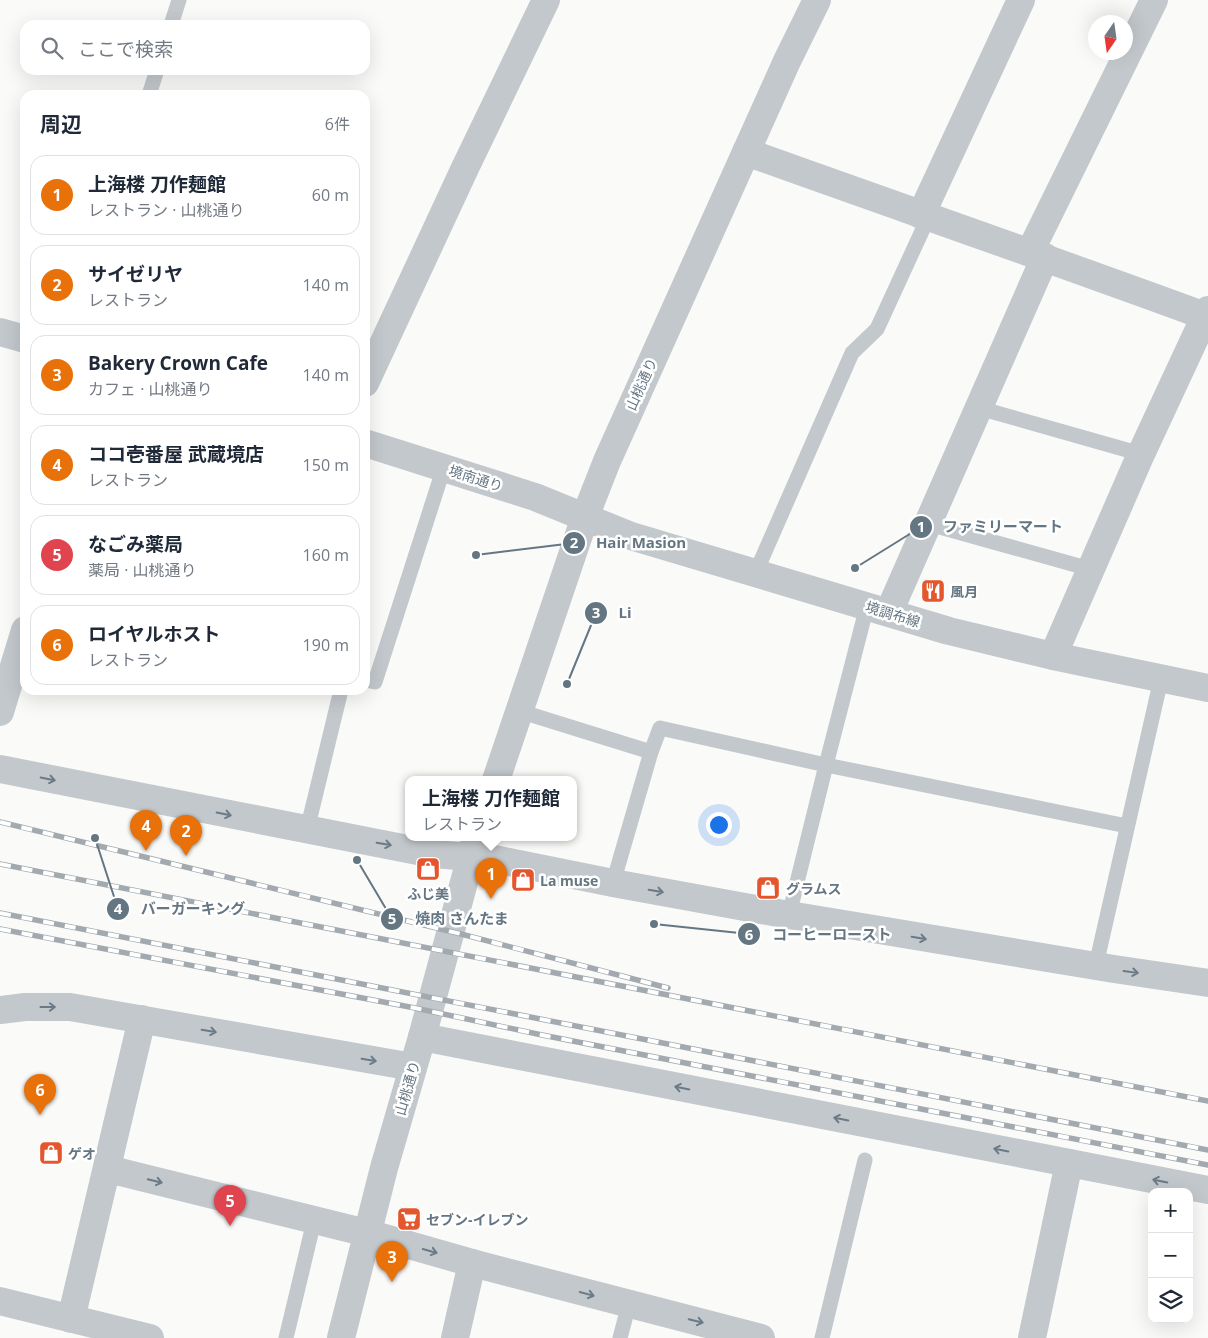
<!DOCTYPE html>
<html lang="ja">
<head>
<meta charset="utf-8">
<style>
	:root { --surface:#fff; --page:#f2f2f3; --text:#1f2937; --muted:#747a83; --line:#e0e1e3; --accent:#ea580c }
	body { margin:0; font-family:"Open Sans","Noto Sans JP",sans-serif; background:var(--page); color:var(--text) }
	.controls { position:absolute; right:15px; bottom:15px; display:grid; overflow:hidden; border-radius:10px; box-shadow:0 5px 20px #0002 }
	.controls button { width:45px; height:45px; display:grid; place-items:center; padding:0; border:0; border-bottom:1px solid var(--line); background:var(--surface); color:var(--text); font:25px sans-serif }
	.compass { position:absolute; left:1088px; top:15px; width:45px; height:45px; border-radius:50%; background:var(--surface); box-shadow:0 5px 20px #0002; rotate:193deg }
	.you { position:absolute; left:718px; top:824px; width:18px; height:18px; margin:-12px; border:4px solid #fff; border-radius:50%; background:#1a73e8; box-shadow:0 0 0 8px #1a73e833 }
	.badge { display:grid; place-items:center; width:32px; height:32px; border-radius:50%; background:var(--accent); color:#fff; font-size:16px; font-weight:700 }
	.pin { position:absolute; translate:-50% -41px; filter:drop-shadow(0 1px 2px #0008) }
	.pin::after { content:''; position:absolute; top:26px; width:18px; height:15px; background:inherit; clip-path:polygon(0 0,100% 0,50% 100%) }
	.popup { position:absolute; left:405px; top:776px; width:172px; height:65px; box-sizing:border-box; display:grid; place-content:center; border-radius:10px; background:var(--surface); filter:drop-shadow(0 1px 4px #0005); font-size:16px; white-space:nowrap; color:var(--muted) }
	.popup b { font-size:19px; color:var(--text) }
	.popup::after { content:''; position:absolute; left:50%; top:100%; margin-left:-10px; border:10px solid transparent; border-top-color:var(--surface) }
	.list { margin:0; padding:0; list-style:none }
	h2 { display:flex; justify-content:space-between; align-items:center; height:65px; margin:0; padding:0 20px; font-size:21px }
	h2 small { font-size:16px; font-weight:400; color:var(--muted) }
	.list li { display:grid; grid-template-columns:32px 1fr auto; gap:15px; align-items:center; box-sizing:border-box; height:80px; margin:0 10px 10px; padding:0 10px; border:1px solid var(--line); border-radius:15px }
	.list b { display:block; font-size:19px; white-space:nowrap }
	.list p { margin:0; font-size:16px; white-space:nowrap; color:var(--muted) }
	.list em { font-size:16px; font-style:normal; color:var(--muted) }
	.icon { flex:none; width:28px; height:28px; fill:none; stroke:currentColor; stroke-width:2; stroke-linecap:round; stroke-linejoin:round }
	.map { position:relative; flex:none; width:1208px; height:1338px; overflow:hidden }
	.search { position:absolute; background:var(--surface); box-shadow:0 5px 20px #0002; left:20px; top:20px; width:350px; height:55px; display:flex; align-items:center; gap:12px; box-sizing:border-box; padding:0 18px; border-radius:15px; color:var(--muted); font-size:19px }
	.panel { position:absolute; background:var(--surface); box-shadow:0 5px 20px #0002; left:20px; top:90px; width:350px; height:605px; border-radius:15px }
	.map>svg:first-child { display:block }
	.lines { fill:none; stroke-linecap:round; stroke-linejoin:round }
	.service { stroke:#c3c8cc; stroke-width:15 }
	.minor { stroke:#c3c8cc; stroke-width:28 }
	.tertiary { stroke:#c3c8cc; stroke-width:28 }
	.rail-casing { stroke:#a2aab0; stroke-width:5.5 }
	.rail { stroke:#fff; stroke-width:4; stroke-dasharray:11; stroke-linecap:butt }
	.oneway { stroke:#6a7a87 }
	.labels { text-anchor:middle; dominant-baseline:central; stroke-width:5; stroke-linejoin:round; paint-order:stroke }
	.street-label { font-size:14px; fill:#657683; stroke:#fff }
	.poi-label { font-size:14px; font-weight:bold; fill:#657683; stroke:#fff; text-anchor:start }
	.leader { fill:none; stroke:#657683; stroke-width:2 }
	.callout-dot { fill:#657683; stroke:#fff; stroke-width:2 }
	.mark-label { font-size:15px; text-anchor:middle; font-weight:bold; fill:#fff }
	.callout-label { font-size:15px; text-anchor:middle; font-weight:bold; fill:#657683; stroke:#fff; stroke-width:5; stroke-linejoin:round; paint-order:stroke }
</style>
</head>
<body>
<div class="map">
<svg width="1208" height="1338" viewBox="0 0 1208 1338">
	<rect width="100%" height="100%" fill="#fafaf8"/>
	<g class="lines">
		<g class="service">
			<polyline points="171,25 179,0"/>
			<polyline points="149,95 157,70"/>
			<polyline points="979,408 1141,454"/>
			<polyline points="929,524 1090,569"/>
			<polyline points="756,572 852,353 877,329 928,218"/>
			<polyline points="365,680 375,682 444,467"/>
			<polyline points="519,711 651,752"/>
			<polyline points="307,830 341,690"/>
			<polyline points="613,883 651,752 660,728 826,765 867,606"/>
			<polyline points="789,915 826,765 1127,826"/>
			<polyline points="1096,965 1161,679"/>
			<polyline points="286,1338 314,1221"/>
			<polyline points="620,1338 629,1304"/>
			<polyline points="822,1338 865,1160"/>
		</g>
		<g class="minor">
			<path d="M746 152C899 207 1053 260 1205 316"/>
			<polyline points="921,215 1021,0"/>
			<polyline points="1030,252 1154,0"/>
			<polyline points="365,383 465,168 546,0"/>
			<polyline points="889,612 1045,257"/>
			<polyline points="1053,656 1141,454 1208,310"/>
			<polyline points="0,712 25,630"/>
			<polyline points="0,769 433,854 494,859 613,883 789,915 1114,969 1208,983"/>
			<polyline points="0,1010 25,1007 70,1007 413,1067"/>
			<polyline points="422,1037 1208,1190"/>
			<polyline points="108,1169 367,1233 472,1263 761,1338"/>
			<polyline points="0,1301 150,1338"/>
			<polyline points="71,1319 142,1019"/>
			<polyline points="455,1338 472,1263"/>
			<polyline points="1032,1338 1069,1163"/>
		</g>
		<g class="tertiary">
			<polyline points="0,332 25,339"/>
			<polyline points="365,443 535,497 631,536 949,631 1053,656 1208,688"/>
			<polyline points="496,780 585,517 607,461 787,61 817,0"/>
			<polyline points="341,1338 384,1168 422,1037 476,838"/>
		</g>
		<defs>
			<g id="rail">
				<polyline points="0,822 461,934 668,988"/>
				<polyline points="0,864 1208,1101"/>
				<polyline points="0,913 1208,1150"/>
				<polyline points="0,929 415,1008 542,1035 1208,1165"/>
			</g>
		</defs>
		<use href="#rail" class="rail-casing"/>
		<use href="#rail" class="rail"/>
	</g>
	<defs><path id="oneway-shaft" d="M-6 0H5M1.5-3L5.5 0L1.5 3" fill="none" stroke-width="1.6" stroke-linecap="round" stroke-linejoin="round" transform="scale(1.25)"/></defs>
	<g class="oneway">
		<use href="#oneway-shaft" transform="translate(48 779) rotate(11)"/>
		<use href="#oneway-shaft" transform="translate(224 814) rotate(11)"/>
		<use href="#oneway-shaft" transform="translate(384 844) rotate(10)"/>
		<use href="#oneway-shaft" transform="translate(656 891) rotate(10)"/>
		<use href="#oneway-shaft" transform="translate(919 938) rotate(10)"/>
		<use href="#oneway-shaft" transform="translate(1131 972) rotate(8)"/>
		<use href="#oneway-shaft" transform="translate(48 1007)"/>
		<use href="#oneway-shaft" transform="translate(209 1031) rotate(10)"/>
		<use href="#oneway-shaft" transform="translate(369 1060) rotate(10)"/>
		<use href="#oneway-shaft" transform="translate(682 1088) rotate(-169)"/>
		<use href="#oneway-shaft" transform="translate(841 1119) rotate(-169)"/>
		<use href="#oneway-shaft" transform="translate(1001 1150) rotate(-169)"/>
		<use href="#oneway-shaft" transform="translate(155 1181) rotate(14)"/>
		<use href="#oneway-shaft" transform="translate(1160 1181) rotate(-169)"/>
		<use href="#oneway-shaft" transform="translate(430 1251) rotate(16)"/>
		<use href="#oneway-shaft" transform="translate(587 1294) rotate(15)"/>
		<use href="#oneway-shaft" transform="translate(696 1321) rotate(14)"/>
	</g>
	<defs>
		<symbol id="restaurant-square" viewBox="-11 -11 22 22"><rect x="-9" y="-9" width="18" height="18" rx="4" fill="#e4572e" stroke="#fff"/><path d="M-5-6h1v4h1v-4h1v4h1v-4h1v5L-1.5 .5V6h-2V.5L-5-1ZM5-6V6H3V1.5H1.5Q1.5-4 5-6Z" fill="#fff"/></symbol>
		<symbol id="shop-square" viewBox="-11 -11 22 22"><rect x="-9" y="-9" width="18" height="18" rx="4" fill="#e4572e" stroke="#fff"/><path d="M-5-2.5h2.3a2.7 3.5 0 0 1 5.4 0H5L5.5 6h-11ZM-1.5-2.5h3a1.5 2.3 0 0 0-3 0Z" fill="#fff"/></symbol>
		<symbol id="supermarket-square" viewBox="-11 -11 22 22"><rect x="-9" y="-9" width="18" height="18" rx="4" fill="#e4572e" stroke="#fff"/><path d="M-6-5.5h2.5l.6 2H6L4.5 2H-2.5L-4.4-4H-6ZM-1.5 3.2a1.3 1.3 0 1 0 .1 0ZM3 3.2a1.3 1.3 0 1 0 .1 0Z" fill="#fff"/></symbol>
	</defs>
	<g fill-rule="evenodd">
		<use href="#restaurant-square" x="919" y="577" width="28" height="28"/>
		<use href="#shop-square" x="414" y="855" width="28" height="28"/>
		<use href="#shop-square" x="509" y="866" width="28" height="28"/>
		<use href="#shop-square" x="754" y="874" width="28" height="28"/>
		<use href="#shop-square" x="37" y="1139" width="28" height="28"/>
		<use href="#supermarket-square" x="395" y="1205" width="28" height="28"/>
	</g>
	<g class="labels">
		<g class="street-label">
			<text transform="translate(641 384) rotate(-66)">山桃通り</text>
			<text transform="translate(476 478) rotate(18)">境南通り</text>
			<text transform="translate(893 614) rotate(17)">境調布線</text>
			<text transform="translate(407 1088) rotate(-74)">山桃通り</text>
		</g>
		<g class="poi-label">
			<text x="950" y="591">風月</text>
			<text x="540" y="880">La muse</text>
			<text x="786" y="888">グラムス</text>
			<text x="428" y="893" text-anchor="middle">ふじ美</text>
			<text x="68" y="1153">ゲオ</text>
			<text x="426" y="1219">セブン-イレブン</text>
		</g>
	</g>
	<path class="leader" d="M855 568L921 527M476 555L574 543M567 684L596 613M95 838L118 909M357 860L392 919M654 924L749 934"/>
	<g class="callout-dot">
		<circle cx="855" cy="568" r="5"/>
		<circle cx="476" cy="555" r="5"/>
		<circle cx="567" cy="684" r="5"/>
		<circle cx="95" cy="838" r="5"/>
		<circle cx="357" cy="860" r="5"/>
		<circle cx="654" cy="924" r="5"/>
		<circle cx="921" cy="527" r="12"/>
		<circle cx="574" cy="543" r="12"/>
		<circle cx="596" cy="613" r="12"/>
		<circle cx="118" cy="909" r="12"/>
		<circle cx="392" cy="919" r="12"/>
		<circle cx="749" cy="934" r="12"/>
	</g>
	<g class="mark-label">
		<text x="921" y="532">1</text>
		<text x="574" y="548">2</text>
		<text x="596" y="618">3</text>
		<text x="118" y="914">4</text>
		<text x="392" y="924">5</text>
		<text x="749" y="940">6</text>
	</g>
	<g class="callout-label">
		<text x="1003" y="532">ファミリーマート</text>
		<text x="641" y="548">Hair Masion</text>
		<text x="625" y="618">Li</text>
		<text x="193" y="914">バーガーキング</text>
		<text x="462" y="924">焼肉 さんたま</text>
		<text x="832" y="940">コーヒーロースト</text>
	</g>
</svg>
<div class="controls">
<button>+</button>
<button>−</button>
<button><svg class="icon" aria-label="layers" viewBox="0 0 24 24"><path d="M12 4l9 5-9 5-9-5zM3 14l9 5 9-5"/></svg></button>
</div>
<svg class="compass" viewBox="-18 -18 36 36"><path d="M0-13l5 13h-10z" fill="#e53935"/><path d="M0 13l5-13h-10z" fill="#747a83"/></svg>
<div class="you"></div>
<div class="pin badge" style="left:491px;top:899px;background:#e8710a">1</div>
<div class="popup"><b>上海楼 刀作麺館</b>レストラン</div>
<div class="pin badge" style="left:186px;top:856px;background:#e8710a">2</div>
<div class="pin badge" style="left:392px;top:1282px;background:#e8710a">3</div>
<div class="pin badge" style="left:146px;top:851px;background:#e8710a">4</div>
<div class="pin badge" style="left:230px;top:1226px;background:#e0444e">5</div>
<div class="pin badge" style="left:40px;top:1115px;background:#e8710a">6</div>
<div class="search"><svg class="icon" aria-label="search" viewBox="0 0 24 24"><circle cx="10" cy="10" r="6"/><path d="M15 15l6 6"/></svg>ここで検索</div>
<section class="panel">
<h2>周辺<small>6件</small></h2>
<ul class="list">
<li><span class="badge" style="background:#e8710a">1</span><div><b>上海楼 刀作麺館</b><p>レストラン · 山桃通り</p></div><em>60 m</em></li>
<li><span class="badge" style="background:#e8710a">2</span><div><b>サイゼリヤ</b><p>レストラン</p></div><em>140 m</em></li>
<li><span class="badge" style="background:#e8710a">3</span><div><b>Bakery Crown Cafe</b><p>カフェ · 山桃通り</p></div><em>140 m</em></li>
<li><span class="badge" style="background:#e8710a">4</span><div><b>ココ壱番屋 武蔵境店</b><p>レストラン</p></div><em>150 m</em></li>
<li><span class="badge" style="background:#e0444e">5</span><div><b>なごみ薬局</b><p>薬局 · 山桃通り</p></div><em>160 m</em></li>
<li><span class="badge" style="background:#e8710a">6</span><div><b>ロイヤルホスト</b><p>レストラン</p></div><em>190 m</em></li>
</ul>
</section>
</div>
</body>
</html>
